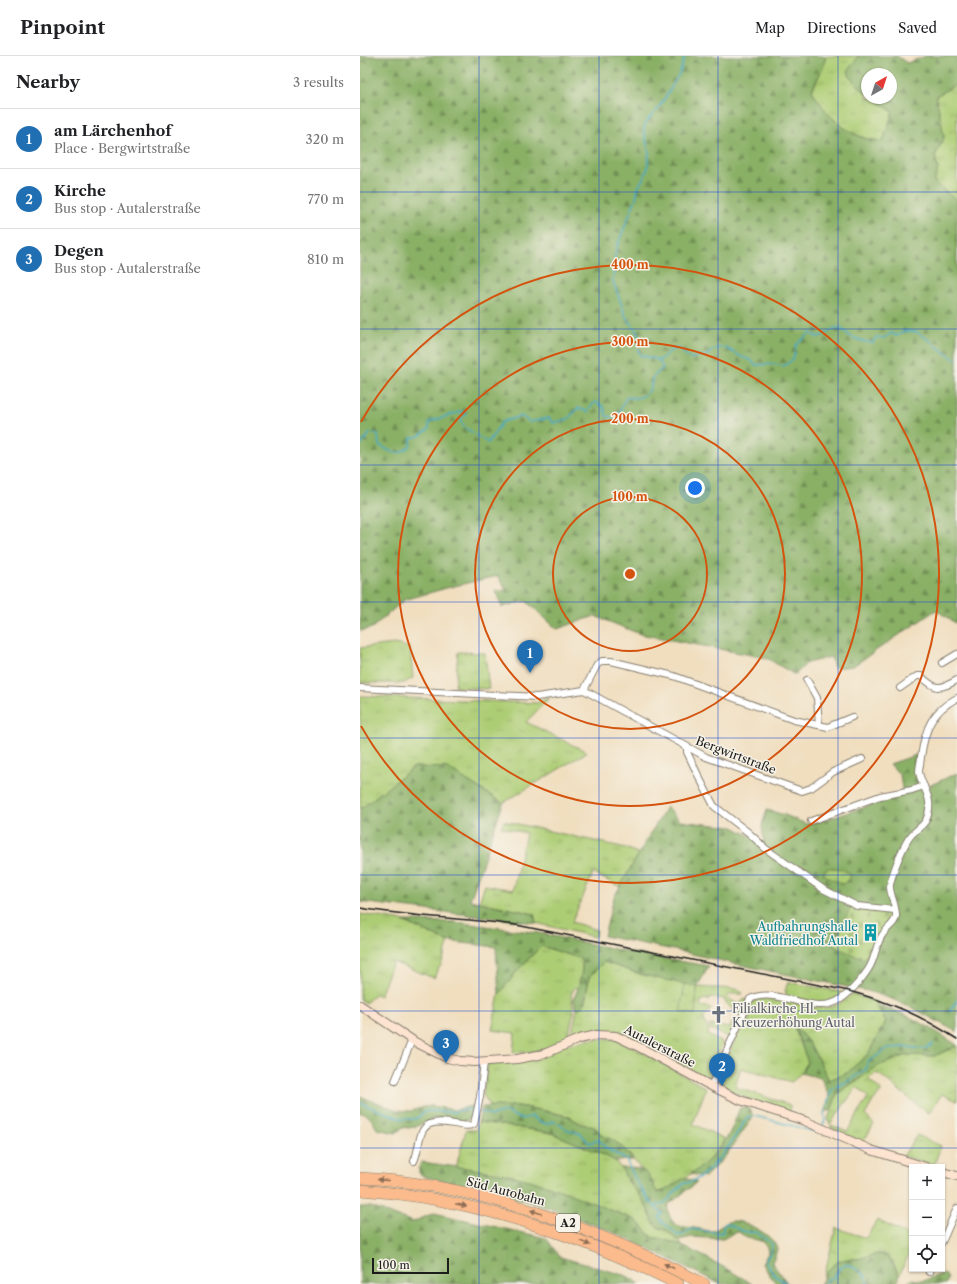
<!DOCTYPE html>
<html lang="en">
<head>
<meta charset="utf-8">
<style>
	:root { --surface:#fff; --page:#f6f6f6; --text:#202124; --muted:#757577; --line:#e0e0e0; --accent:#1f6fb2 }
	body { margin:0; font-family:"Libre Caslon Text",serif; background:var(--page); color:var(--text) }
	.controls { position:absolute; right:12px; bottom:12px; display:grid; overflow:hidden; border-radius:0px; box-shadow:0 1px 3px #0004 }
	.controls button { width:36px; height:36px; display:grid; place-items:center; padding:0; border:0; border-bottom:1px solid var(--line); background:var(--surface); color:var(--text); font:20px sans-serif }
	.compass { position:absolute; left:501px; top:12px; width:36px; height:36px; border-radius:50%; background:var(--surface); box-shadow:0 1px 3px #0004; rotate:39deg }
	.scale { position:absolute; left:12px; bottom:10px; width:77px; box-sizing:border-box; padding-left:4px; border:2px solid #1c1c1c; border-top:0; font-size:11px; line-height:14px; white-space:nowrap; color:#1c1c1c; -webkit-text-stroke:3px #f7f3e8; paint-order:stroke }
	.you { position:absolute; left:335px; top:432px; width:14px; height:14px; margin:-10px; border:3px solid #fff; border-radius:50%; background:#1a73e8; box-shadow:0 0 0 6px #1a73e833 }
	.badge { display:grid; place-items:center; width:26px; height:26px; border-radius:50%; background:var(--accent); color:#fff; font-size:13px; font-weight:700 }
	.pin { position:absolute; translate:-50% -33px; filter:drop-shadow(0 1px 2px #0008) }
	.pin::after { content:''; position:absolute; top:21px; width:14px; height:12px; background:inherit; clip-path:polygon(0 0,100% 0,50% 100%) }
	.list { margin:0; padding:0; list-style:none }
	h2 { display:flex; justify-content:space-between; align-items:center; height:52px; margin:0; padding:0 16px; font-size:17px }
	h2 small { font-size:13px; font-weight:400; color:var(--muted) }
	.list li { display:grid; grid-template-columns:26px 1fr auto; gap:12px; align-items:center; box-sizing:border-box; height:60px; padding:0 16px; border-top:1px solid var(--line) }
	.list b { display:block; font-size:15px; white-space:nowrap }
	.list p { margin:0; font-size:13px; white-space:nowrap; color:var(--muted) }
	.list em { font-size:13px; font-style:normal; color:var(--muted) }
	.icon { flex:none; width:22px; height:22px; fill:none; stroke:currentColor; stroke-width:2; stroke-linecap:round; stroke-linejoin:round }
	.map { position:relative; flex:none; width:597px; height:1228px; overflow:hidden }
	header { display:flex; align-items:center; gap:24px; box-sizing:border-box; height:56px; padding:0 20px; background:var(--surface); border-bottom:1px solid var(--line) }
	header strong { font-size:19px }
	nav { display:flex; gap:22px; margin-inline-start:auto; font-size:14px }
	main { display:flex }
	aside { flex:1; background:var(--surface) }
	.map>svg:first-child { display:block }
	.grass { fill:url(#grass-tufts); stroke:#647448 }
	.forest { fill:url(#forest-firs); stroke:#536641 }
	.wetland { fill:url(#wetland-marsh); stroke:#647448 }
	.cemetery { fill:url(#cemetery-stones); stroke:#647448 }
	.park { fill:url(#park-crowns); stroke:#647448 }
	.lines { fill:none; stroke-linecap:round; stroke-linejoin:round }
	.stream { stroke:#44aac4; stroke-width:1.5 }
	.minor-casing { stroke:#867d6e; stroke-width:8 }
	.secondary-casing { stroke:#867d6e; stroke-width:10 }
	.motorway-casing { stroke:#867d6e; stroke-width:12 }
	.minor { stroke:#fff; stroke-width:6 }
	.secondary { stroke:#fde4d1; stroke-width:8 }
	.motorway { stroke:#fbbb8c; stroke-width:11 }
	.rail { stroke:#1c1c1c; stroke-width:1.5 }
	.oneway { fill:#8c6c54 }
	.grid { fill:none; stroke:#1d4ed8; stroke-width:1; stroke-opacity:0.55 }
	.ring { fill:none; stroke:#d4530e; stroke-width:2 }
	.labels { text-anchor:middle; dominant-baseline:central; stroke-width:3; stroke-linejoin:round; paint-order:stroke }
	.shield { fill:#f7f3e8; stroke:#5e5c59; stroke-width:1 }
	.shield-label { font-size:11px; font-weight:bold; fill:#1c1c1c }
	.street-label { font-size:12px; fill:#1c1c1c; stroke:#f7f3e8 }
	.culture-label { font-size:12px; fill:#0d838f; stroke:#f7f3e8; text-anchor:end }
	.worship-label { font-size:12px; fill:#5b616d; stroke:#f7f3e8; text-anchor:start }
	.centre { fill:#d4530e; stroke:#f7f3e8; stroke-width:2 }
	.ring-label { font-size:12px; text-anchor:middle; font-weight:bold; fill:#d4530e; stroke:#f7f3e8; stroke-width:3; stroke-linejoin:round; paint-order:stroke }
</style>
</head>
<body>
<header>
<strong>Pinpoint</strong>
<nav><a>Map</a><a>Directions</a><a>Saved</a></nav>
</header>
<main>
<aside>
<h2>Nearby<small>3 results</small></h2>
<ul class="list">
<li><span class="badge">1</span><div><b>am Lärchenhof</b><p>Place · Bergwirtstraße</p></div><em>320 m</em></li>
<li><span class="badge">2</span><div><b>Kirche</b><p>Bus stop · Autalerstraße</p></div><em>770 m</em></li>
<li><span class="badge">3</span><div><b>Degen</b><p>Bus stop · Autalerstraße</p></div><em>810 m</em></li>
</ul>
</aside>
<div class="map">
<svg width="597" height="1228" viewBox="0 0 597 1228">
	<defs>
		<pattern id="grass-tufts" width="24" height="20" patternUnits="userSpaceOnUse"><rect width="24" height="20" fill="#adcd75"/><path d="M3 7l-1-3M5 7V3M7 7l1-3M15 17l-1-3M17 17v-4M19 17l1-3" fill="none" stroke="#94af65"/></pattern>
		<pattern id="forest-firs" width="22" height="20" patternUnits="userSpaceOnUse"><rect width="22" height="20" fill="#8ab066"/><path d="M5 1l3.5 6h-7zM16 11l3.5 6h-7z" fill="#708e53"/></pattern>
		<pattern id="wetland-marsh" width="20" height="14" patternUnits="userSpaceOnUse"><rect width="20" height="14" fill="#adcd75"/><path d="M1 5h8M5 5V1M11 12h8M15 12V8" fill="none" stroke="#94af65"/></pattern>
		<pattern id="cemetery-stones" width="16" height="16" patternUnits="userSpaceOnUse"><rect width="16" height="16" fill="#adcd75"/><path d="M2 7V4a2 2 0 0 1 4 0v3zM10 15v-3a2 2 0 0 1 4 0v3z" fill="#94af65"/></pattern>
		<pattern id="park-crowns" width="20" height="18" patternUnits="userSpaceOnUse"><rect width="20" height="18" fill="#adcd75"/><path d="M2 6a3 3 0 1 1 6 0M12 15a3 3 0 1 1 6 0" fill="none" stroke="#94af65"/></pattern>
	</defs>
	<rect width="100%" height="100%" fill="#f7f3e8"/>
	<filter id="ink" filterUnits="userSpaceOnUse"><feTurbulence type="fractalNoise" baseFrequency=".025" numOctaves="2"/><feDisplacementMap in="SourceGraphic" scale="8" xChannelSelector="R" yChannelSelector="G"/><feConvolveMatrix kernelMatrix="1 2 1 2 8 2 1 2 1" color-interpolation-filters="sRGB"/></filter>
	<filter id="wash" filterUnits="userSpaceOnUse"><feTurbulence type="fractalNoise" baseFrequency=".012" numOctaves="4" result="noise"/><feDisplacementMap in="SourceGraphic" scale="16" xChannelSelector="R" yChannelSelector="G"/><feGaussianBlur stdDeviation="0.9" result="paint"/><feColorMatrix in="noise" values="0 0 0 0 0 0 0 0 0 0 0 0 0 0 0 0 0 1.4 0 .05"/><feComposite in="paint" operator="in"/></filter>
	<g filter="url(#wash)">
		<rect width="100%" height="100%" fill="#f0debf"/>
		<g class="grass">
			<path d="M466 0H499L497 1 507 37V42H513L533 56 523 85C517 84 508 84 502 81 478 72 464 55 452 35L463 11Z"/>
			<polygon points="597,28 597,145 574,126 578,113 575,100 584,81 576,40"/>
			<polygon points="35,588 50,592 53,622 44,627 0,627 0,592"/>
			<polygon points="98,596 125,597 129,633 95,631"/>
			<polygon points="0,640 177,647 190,641 166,666 227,696 143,747 87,712 54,711 0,753"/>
			<polygon points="144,765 266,792 279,798 260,831 233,817 212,866 237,874 235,881 176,867 174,858 119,846 125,829 153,834 166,777 141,771"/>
			<polygon points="0,858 43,865 86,885 89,886 81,909 77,915 74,922 33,906 20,940 16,938 5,947 0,943"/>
			<path d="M181 890 222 903V913L218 934 215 931 211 939 214 956 207 984C186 993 175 996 153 997L155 977 132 974 139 938 157 915Z"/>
			<path d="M244 906 283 919 325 928 321 956 335 958 337 931 379 933 383 938H370L367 942 378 948 381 947 384 943 387 944 380 959C375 954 368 951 364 943L350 941 349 944 344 943 341 946 340 950 351 952 350 955 348 956 344 961V965L349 974 348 979 362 986 363 988 348 1018 351 1021 350 1023 345 1022C317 1007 273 976 242 974 232 973 223 977 215 980L212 976 217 954 225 948 229 921Z"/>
			<polygon points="428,926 485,937 469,946 461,947 428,941 425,935"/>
			<path d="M492 938 517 946 516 949 526 965 508 998 487 1017 469 1024 450 988 434 971 448 1006 441 1017 432 1026 381 1012 375 1031 430 1049V1057L388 1043 357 1027 358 1022 391 948C404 932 453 958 474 950 480 948 487 942 492 938Z"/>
			<polygon points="372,967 375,968 375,969 370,982 350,973 349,969 370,972 371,968"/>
			<polygon points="244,982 256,984 271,990 346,1032 333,1068 365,1083 346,1108 304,1135 298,1136 295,1133 293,1127 285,1116 280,1112 270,1099 253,1084 241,1079 237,1073 234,1071 221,1068 208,1060 190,1056 159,1050 131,1051 123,1039 128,1007 226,984"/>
			<polygon points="597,990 597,1045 582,1038 569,1057 557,1049 523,1021 516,1017 508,1023 522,1035 513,1045 505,1059 514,1068 503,1086 471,1072 471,1069 487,1076 508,1041 497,1031 470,1068 468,1063 477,1038 518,1010 546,999 574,1000"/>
			<path d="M118 1066 149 1070 192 1077 246 1100 255 1105 261 1112 270 1128 282 1142 295 1169 299 1172 306 1174 315 1182 319 1184 322 1190 299 1182H293C285 1176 284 1169 273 1163L189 1131 154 1120 96 1111 106 1074H116Z"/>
			<polygon points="557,1079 581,1090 574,1109 543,1100"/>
			<polygon points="517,1164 552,1181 552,1191 539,1220 533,1206 528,1200 523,1198 517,1198 498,1203 487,1203 470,1212 463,1224 476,1172 506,1182"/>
		</g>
		<g class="forest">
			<path d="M0 0H466L463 11 452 34C463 55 479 72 501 81 508 84 516 84 523 85L533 56 513 42H531V18H507V38L490 22 488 14 499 0H537L547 7 566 0H597V28L576 40 584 81 575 100 578 113 574 126 597 145V568L576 554 493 610 474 612 471 601 447 607 435 619 407 602 280 578 235 560 197 573 166 545 142 551 136 535 146 534 138 520 90 531 44 544 12 572 0 575Z"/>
			<polygon points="559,698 555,713 560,734 597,717 597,976 553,952 532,943 508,935 371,907 324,896 244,880 254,841 290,778 307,751 320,765 373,771 404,787 402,769 407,754 425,759 446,768 461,765 543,739 540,719 530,708"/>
			<polygon points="54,711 87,712 143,747 110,844 174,858 176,867 0,846 0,753"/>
			<path d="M43 865 95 866 178 877 293 901 349 910 337 931 283 919 244 906 229 921 225 948 217 954 213 943C220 931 223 917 222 903L181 890 157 915 139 938 136 891 86 885Z"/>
			<path d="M516 949C546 956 571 972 597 989V990L574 1000 546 999 518 1010 477 1038 471 1054 465 1056 469 1040 461 1022 441 1017 448 1006 434 969 450 988 469 1024 487 1017 508 998 526 965Z"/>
			<path d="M0 1040 37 1054 51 1055 64 1051 72 1050 95 1054 112 1050 114 1052 112 1058 108 1064 98 1066 77 1062 55 1071 48 1072 43 1071 36 1077 17 1073C13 1066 9 1057 0 1057Z"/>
			<polygon points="137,1050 159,1050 208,1060 221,1068 234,1071 237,1073 241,1079 253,1084 264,1093 273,1104 255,1105 246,1100 192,1077 149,1070 118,1066 122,1051"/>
			<path d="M385 1051 390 1053 393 1060 391 1064 364 1102 345 1121 331 1118C348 1107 364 1090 372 1072 375 1065 377 1058 380 1052Z"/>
			<path d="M62 1106C93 1111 123 1113 153 1120 194 1129 234 1148 273 1163 284 1169 285 1176 293 1182 314 1181 373 1216 392 1228H360L316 1206 248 1174 198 1155 163 1144 121 1133 65 1121 59 1117V1111Z"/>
			<path d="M261 1112C274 1112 286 1111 292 1125 294 1130 294 1133 298 1136L304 1135 324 1122 337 1126 308 1149C307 1154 308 1156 310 1161 315 1172 322 1170 333 1172 339 1172 346 1175 352 1175 359 1174 364 1165 374 1165 386 1165 415 1180 417 1193 417 1198 413 1202 412 1207L428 1228H417L414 1225 402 1208 408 1197 407 1191 401 1185 387 1182 379 1176H375L363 1183 332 1181 319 1184 315 1182 306 1174 299 1172 295 1169 282 1142 270 1128Z"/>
			<polygon points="0,1151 11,1151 53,1166 74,1157 186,1182 200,1201 267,1220 280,1228 0,1228"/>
			<path d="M517 1198C528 1199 531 1203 536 1213 537 1216 540 1219 539 1222 539 1224 537 1226 536 1228H460L470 1212 479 1205 487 1203H498Z"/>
			<polygon points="582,1218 586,1219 588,1223 586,1228 546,1228 552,1223 563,1225"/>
		</g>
		<polygon class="wetland" points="470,812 483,813 490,818 490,822 483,828 475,825 463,818 465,814"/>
		<polygon class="cemetery" points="491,851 532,855 533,861 530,866 511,891 504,903 473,890"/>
		<polygon class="park" points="325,928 337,931 335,958 320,956"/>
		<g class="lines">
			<g class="stream">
				<polyline points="278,289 279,282 277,276 266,261 253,225 254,207 256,193 276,142 278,132 287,115 289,97 284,75 285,68 291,60 298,53 311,32 320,16 325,0"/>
				<path d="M575 289C583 295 590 300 597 305"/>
				<polyline points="278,293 280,299 299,304"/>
				<path d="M435 293 437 288 450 277 457 281 465 279 471 274 481 272C491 283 498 284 513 287L516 281 524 282 531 277 537 280 543 275 557 276 573 287"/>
				<path d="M116 379 128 387 142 366 161 360 170 366 189 362 193 367 208 363 218 352 228 356 231 350 236 346 244 351 246 360 254 362 259 357 266 341C270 341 277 343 280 341 289 339 292 330 292 322L303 312 299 305 310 295 318 292 330 303 338 300H346C366 280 371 301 391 304L395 309 414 308 424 310 433 303 435 296"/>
				<path d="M0 389H1L10 377 18 378 19 389C33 396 36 402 50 390L51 382 59 380 69 373V366L102 355 106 358 100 363 104 371 113 377"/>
				<polyline points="590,955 597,944"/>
				<polyline points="0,1047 42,1063 54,1063 59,1061 63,1056 69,1055 94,1056 105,1053 116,1055"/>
				<path d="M120 1056 127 1057 131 1060 146 1056C155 1060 162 1066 171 1060L181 1066 187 1068 192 1065 197 1067 206 1073 221 1078 229 1087 239 1084 246 1092 266 1104 277 1126 290 1146 302 1157 299 1161C303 1169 312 1172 317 1179H322L331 1173 359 1177 363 1176V1170L366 1167C376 1172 385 1178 396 1176L412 1188 411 1196 405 1205 415 1220 428 1228"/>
				<polyline points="463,1069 465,1064 464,1057 472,1033 490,1024 506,1013 508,1006 528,992 547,991 564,993 573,988"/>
				<path d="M296 1150C312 1146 313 1134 325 1127 327 1126 331 1127 333 1125 358 1112 372 1084 387 1062L395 1060 456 1076H460"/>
				<polyline points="464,1228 468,1223 473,1222 480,1212 485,1209 490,1209 505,1219 508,1228"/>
			</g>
		</g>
	</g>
	<g filter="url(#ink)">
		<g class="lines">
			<defs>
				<g id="minor">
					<polyline points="582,607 597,598"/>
					<polyline points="447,624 457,642 459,669"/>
					<polyline points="0,632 177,641 224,634 346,701 442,735 451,732 473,716 502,703"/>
					<path d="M540 632 557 620H561C575 634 580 634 597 624"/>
					<polyline points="224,634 237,609 242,605 251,605 314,620 434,664 468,671 492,661"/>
					<polyline points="327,691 327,696 337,717 354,750 389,777 406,793 463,833 497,850 535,854"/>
					<polyline points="451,765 520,740 552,734 564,730"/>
					<polyline points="35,1025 52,984"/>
					<path d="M351 1030 390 943C418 929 453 962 481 943 491 936 508 917 512 906 516 896 517 886 523 878 527 872 537 866 536 859 536 850 531 841 530 832 529 826 536 810 538 804 541 797 545 788 549 782 557 770 567 772 569 753 571 739 561 729 559 716 559 711 561 705 561 701 565 673 571 656 597 642"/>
					<path d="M54 1105C60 1094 57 1073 70 1068 85 1062 106 1074 114 1068L120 1041 124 1006"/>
					<polyline points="582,1186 597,1152"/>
					<polyline points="569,1216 570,1213"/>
				</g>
				<g id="secondary">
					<polyline points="0,949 55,986 87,1002 100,1005 114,1006 157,1003 184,998 219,983 237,979 256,980 281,992 351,1030 380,1044 445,1065 511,1094 566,1111"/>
					<polyline points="582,1116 597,1120"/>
				</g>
				<g id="motorway">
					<path d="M0 1122C122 1128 236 1173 344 1228"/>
					<path d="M0 1134C113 1142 217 1178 318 1228"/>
				</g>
			</defs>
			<use href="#minor" class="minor-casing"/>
			<use href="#secondary" class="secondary-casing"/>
			<use href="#motorway" class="motorway-casing"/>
			<use href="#minor" class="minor"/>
			<use href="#secondary" class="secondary"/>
			<use href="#motorway" class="motorway"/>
			<path class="rail" d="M0 852C51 861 105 862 156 869L489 935C532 947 560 959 597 983"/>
		</g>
		<defs><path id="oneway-solid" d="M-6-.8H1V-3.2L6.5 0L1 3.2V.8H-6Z"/></defs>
		<g class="oneway">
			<use href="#oneway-solid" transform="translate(23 1124) rotate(-173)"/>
			<use href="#oneway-solid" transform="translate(101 1149) rotate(12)"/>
			<use href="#oneway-solid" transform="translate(176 1156) rotate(-162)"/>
			<use href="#oneway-solid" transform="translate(225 1187) rotate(22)"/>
			<use href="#oneway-solid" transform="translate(309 1210) rotate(-154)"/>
		</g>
	</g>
	<path class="grid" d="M119 0V1228M239 0V1228M358 0V1228M478 0V1228M0 136H597M0 273H597M0 409H597M0 546H597M0 682H597M0 819H597M0 955H597M0 1092H597"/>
	<g class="ring">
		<circle cx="270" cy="518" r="77"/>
		<circle cx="270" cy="518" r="155"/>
		<circle cx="270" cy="518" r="232"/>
		<path d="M1 366A309 309 0 1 1 1 670"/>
	</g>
	<defs>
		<symbol id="building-bare" viewBox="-9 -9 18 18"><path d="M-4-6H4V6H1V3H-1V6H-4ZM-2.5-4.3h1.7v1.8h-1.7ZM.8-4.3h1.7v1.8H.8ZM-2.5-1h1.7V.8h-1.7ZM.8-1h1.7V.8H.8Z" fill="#0f9aa8" stroke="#f7f3e8" stroke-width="2.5" paint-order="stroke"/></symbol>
		<symbol id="church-bare" viewBox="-9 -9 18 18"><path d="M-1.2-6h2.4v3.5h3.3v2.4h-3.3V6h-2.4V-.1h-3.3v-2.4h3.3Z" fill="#6b7280" stroke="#f7f3e8" stroke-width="2.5" paint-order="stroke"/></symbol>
	</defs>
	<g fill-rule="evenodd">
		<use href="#building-bare" x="498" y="864" width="25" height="25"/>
		<use href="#church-bare" x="346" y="946" width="25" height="25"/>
	</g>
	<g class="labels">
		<rect class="shield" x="196" y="1158" width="24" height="18" rx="3"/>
		<g class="shield-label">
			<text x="208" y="1167">A2</text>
		</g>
		<g class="street-label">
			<text transform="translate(376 699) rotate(21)">Bergwirtstraße</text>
			<text transform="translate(300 990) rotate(27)">Autalerstraße</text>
			<text transform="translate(146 1135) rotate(15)">Süd Autobahn</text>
		</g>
		<g class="culture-label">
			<text x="498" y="870">Aufbahrungshalle<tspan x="498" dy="14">Waldfriedhof Autal</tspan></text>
		</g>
		<g class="worship-label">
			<text x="372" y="952">Filialkirche Hl.<tspan x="372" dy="14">Kreuzerhöhung Autal</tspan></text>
		</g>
	</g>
	<circle cx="270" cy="518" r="6" class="centre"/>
	<g class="ring-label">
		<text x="270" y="213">400 m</text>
		<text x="270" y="290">300 m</text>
		<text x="270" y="367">200 m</text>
		<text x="270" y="445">100 m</text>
	</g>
</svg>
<div class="controls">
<button>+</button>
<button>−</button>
<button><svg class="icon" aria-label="locate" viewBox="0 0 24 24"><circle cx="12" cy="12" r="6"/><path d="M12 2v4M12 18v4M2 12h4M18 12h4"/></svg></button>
</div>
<svg class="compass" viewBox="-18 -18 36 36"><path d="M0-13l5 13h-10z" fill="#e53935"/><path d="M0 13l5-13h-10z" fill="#757577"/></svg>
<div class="scale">100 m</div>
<div class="you"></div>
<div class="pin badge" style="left:170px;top:617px">1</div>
<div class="pin badge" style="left:362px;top:1030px">2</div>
<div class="pin badge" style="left:86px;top:1007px">3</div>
</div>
</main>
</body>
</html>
